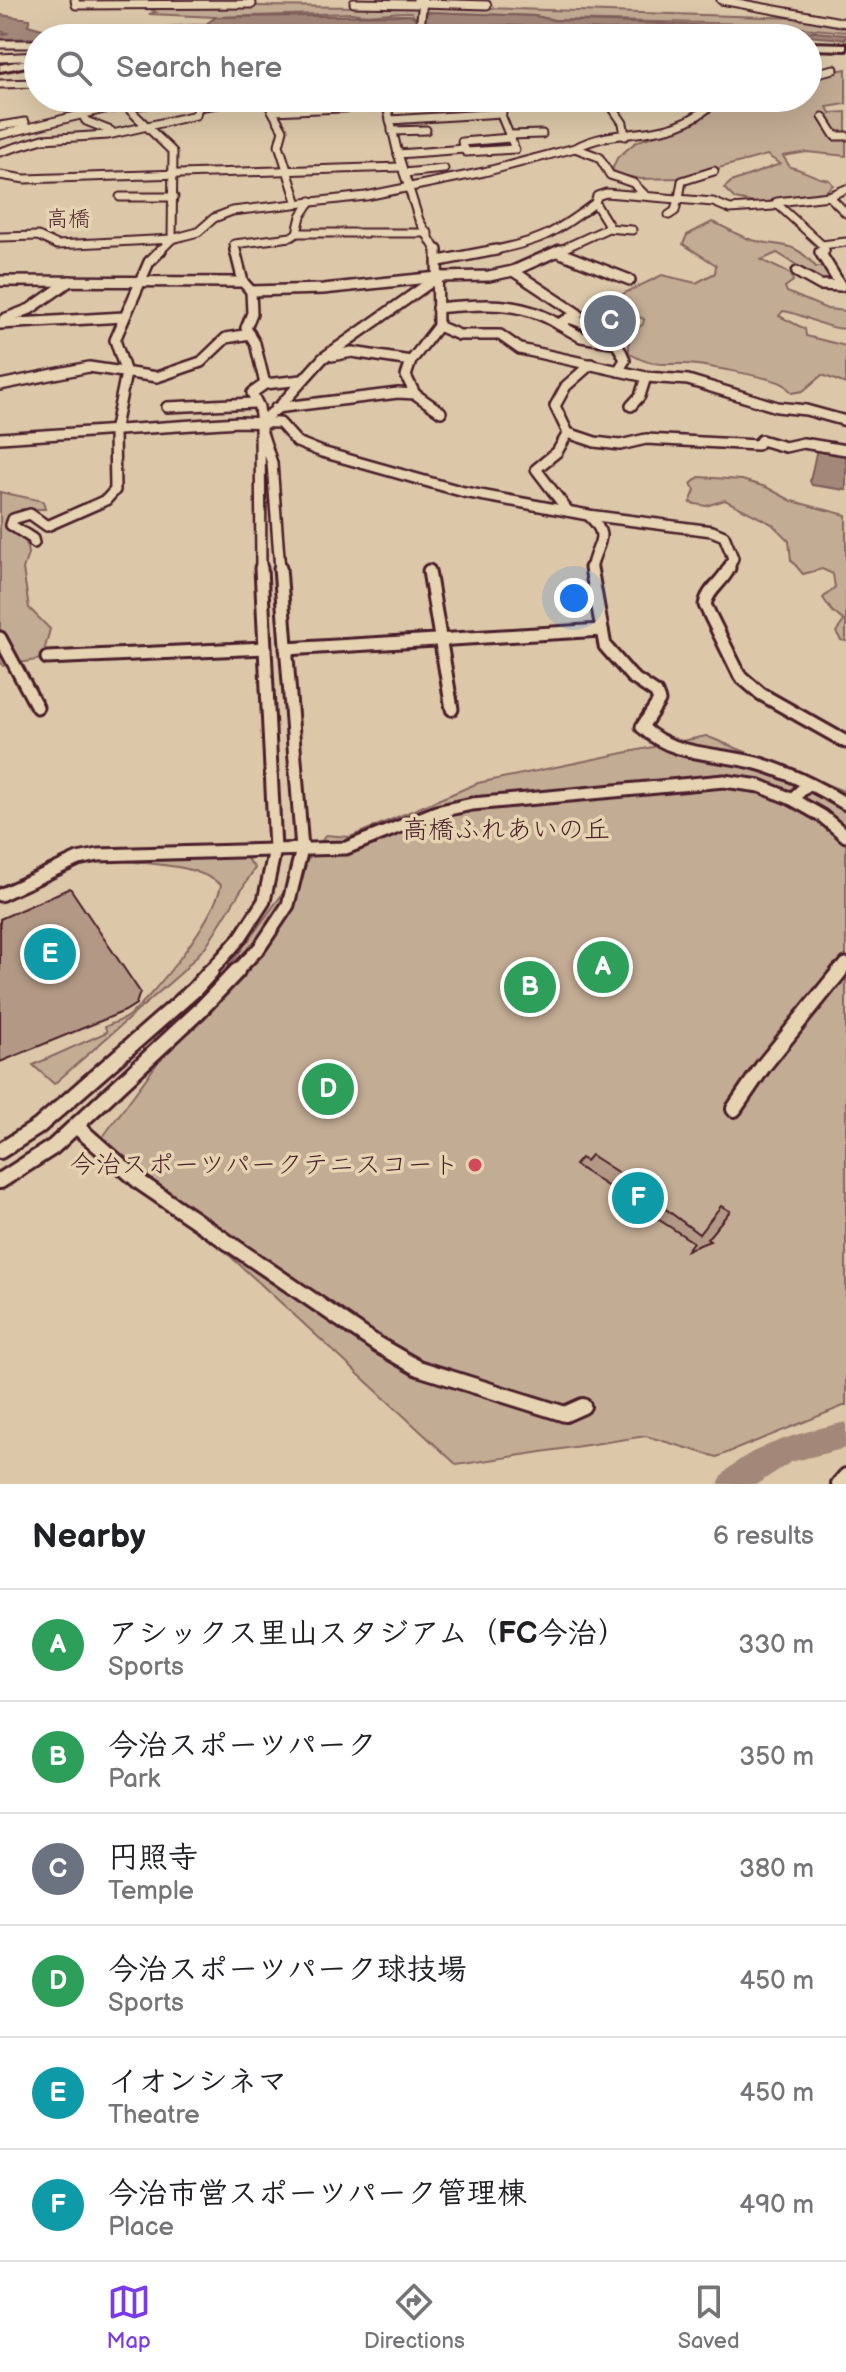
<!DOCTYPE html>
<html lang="en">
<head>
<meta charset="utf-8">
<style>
	:root { --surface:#fff; --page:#f2f2f2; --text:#202124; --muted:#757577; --line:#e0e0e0; --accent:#7c3aed }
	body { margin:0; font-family:"Balsamiq Sans","Klee One",sans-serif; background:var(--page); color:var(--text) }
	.you { position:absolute; left:574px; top:598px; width:28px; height:28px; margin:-20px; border:6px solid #fff; border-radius:50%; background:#1a73e8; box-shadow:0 0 0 12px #1a73e833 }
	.badge { display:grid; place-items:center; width:52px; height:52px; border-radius:50%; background:var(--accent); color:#fff; font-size:26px; font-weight:700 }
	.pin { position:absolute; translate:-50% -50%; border:4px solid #fff; box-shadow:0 2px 8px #0006 }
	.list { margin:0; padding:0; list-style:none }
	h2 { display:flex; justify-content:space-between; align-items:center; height:104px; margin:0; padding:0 32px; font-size:34px }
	h2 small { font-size:26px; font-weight:400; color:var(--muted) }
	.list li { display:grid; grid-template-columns:52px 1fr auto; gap:24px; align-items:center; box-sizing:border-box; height:112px; padding:0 32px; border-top:2px solid var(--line) }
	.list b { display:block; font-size:30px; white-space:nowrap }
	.list p { margin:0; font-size:26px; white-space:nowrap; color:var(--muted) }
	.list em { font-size:26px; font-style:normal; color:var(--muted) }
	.icon { flex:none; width:44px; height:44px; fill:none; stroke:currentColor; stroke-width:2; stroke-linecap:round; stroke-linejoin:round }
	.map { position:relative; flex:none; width:846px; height:1484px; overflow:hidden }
	.search { position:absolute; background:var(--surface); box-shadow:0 8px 32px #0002; left:24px; right:24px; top:24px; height:88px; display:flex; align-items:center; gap:20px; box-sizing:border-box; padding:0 28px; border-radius:44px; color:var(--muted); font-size:30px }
	.sheet { height:776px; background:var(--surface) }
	nav { display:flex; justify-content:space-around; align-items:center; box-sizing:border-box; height:112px; border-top:2px solid var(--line); background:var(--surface); font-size:22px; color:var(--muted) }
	nav a { display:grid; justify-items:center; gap:4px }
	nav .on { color:var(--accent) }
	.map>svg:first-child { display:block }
	.green { fill:#c3ac94; stroke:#866660; stroke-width:2 }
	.water { fill:#a38779; stroke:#7f5d5a; stroke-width:2 }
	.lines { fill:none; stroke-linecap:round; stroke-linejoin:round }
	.shore { stroke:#6e494a; stroke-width:2 }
	.river { fill:#a38779; fill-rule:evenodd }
	.building { fill:#b39985; stroke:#4a1f2b; stroke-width:2 }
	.minor-far3-casing { stroke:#4a1f2b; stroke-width:11 }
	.minor-far2-casing { stroke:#4a1f2b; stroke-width:14 }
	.minor-far1-casing { stroke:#4a1f2b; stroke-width:17 }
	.minor-casing { stroke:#4a1f2b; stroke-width:20 }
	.highway-casing { stroke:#4a1f2b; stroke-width:6 }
	.minor-far3 { stroke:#e5d3b1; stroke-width:7 }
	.minor-far2 { stroke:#e5d3b1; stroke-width:9 }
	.minor-far1 { stroke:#e5d3b1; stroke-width:11 }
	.minor { stroke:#e5d3b1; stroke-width:14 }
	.highway { fill:#e5d3b1; fill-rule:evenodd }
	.poi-dot { fill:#d1495b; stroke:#e5d3b1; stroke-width:3 }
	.labels { text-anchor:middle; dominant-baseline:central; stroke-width:7; stroke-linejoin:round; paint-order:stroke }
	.far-quarter-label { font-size:22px; fill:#4a1f2b; stroke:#e5d3b1 }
	.quarter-label { font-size:26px; fill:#4a1f2b; stroke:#e5d3b1 }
	.near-poi-label { font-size:26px; fill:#4a1f2b; stroke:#e5d3b1; text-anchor:end }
</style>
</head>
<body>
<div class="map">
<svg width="846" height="1484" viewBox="0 0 846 1484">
	<rect width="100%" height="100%" fill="#dcc8a9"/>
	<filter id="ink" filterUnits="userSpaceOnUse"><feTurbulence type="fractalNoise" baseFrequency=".0125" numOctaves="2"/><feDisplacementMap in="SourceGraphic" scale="16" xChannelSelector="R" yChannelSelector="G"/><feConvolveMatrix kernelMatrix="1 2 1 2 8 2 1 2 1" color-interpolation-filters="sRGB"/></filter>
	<g filter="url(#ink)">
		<g class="green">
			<path d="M249 6 484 8 796 18 846 24V32L759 24 554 20 535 16 427 12 415 18 411 12C392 11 371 18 352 13L216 17 149 14 156 12 150 9Z"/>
			<polygon points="386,29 410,33 411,37 41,38"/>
			<path d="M846 69V104L827 107 830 113 846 112V156L807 152 783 156 790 167C805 170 814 178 829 180L833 185 823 194 781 197 765 205 735 199 724 188 731 182 780 164 767 155 681 178 641 179 620 175 612 170 617 158 636 142 678 127 729 98H808V77Z"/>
			<path d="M712 222C729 228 735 235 752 240 783 248 792 239 816 267H829L839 285 812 279 808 272 777 253 761 260 791 274 793 281 785 287 787 292 827 309 846 311V329C824 329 805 314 783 311L779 316 805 329 806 336 846 346V384L822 375 803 391 792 393C789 390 787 386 783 384 773 378 696 363 683 364 661 364 649 366 629 353V336L643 324 644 319 609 305 608 301 662 275 696 283 715 273 716 265 683 244 687 235Z"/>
			<polygon points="699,477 742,480 766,487 792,501 846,515 846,641 841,640 836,632 844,621 832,611 823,598 835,587 833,574 822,569 803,574 791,560 789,541 772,524 725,500 706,506 690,503 695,490 691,484"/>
			<polygon points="0,492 43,501 45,509 22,509 6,521 26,541 28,554 23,569 29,608 50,629 42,659 3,666 0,661"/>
			<polygon points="706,736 846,792 846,1405 717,1457 646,1436 457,1465 102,1138 326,835 350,837 478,783"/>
			<path d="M243 854 255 868 206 946 182 972 54 1084 33 1065 107 1032 105 1027C112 1023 122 1021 128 1016 155 995 215 918 221 885 195 864 158 865 126 861L120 856Z"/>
		</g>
		<g class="water">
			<polygon points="427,12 535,16 554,20 775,28 846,35 846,39 690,28 605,30 497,25 471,28 424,26 423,23 280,33 0,39 0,35 7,33 0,31 0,15 30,19 28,25 42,29 128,30 206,24 216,17 410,15 415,18"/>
			<polygon points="822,449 846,452 846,490 812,485 810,481 816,453"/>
		</g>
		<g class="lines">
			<polyline class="shore" points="132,38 206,32 211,38"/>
			<path class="river" d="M846 1422V1448L791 1462 757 1484H718C733 1448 811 1430 846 1422Z"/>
		</g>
		<g class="building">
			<polygon points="70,888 140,992 136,1004 125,1011 0,1062 0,919"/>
			<polygon points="591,1155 653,1195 651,1198 699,1234 721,1206 730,1211 707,1239 710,1241 687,1250 693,1242 575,1165 581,1158 586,1161"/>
		</g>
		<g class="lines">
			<defs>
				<g id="minor-far3">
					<polyline points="75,0 76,5 252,4 251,0"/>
					<polyline points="721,0 846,23"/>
					<polyline points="354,3 417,4 417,0"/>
					<polyline points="422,3 487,5"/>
					<polyline points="419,38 423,0"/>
					<polyline points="0,44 38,44"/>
					<polyline points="0,58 38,56"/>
					<polyline points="808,75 834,69"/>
					<polyline points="0,84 38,83"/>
					<polyline points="72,98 86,121 111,131"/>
					<polyline points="265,98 283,130 279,145 297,201"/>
					<polyline points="385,98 398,154 419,220 437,252"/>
					<polyline points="494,98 513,144"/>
					<polyline points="615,98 612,107 623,123 625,136"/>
					<polyline points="385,99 403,98"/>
					<polyline points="127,107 173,152 172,239 159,252"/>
					<polyline points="273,111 386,106"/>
					<polyline points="823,117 835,136 846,136"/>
					<polyline points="390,120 502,113"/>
					<polyline points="0,126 25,122"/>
					<polyline points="392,131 426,130"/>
					<polyline points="0,135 104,109 198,98"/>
					<polyline points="509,135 542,134"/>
					<polyline points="510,138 462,142 466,152 515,149"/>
					<path d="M575 148C625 122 669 148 719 98"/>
					<polyline points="0,152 43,139 108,135 196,115 198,107 256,98"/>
					<polyline points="398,154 465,149"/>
					<polyline points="404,173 444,169"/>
					<polyline points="0,175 25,179 401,167"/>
					<polyline points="829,196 846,213"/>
					<polyline points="120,197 174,197"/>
					<polyline points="679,198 682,181 714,171"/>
					<polyline points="776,203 822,245 825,251 821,252"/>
					<polyline points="669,215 675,211 678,198"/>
					<polyline points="606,228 632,230"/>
					<polyline points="297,233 428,233"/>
					<polyline points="0,237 38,236 57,245 172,239 198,232 214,218 232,211 366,196 484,172 575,148 599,157 610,175 633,183 644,194"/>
					<polyline points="822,245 846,242"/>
					<polyline points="236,252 234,244 291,237 297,233 301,216 311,201"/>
					<path d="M486 252C540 241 551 236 595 203"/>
					<polyline points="556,252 606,229 608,224 595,203 597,196 606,193 713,202 730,209 773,206 777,202 829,196 846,189"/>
				</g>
				<g id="minor-far2">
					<polyline points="235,250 243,282"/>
					<polyline points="558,252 630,280"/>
					<polyline points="439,261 496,250"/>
					<polyline points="513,271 578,314 558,324 581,337 617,343"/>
					<polyline points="797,272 820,285 841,286 820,252 824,250"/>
					<polyline points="0,281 243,282 251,291 323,289 438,277 489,276 513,271 560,250"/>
					<polyline points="251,291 252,313 246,328 255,343 265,384 302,380"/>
					<path d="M437 308C480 304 520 300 558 324"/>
					<path d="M569 318C594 327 615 333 625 360L618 371"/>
					<polyline points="4,319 30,309 70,281"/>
					<polyline points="0,324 124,317"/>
					<polyline points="438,326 459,335 500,335 520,349 646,377 688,380 777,407 806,410 846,421"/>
					<polyline points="332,356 352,352 411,361"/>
					<polyline points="265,384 252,393 259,407 262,433 272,463 280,570"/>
					<polyline points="0,385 89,367 157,377 201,362 226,338 250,334"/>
					<polyline points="415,394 441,412"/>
					<polyline points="631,406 640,396 646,377"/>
					<polyline points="167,407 254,403"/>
					<polyline points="276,408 398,393 415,394 406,376 411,361 438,326 437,250"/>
					<polyline points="568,433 595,442 620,445 646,439 757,445 761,440 785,447 803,443 846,450"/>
					<path d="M0 438 238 422 280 423 297 442 322 452 464 492 588 515C613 538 595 543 591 570"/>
					<polyline points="568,511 536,469 557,452 568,433 555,406 566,386 591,364"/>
					<polyline points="588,515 712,531 724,536 733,558 728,570"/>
					<polyline points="34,543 33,539 11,525 13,519 30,514 47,526 106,500 115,490 114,432 126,373 115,340 149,262 161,250"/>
					<polyline points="261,570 260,422 278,408 323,358 438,277"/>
				</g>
				<g id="minor-far1">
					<path d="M591 568 605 646 632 677 656 693 659 701 642 727C674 758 720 752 760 764 791 773 819 788 846 804"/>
					<path d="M729 568C723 582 707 590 705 605L740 676 761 694 846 742"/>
					<polyline points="429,571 452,709"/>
					<polyline points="0,638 37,707"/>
					<polyline points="286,649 602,630"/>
					<polyline points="47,658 265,648"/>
					<polyline points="792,799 822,816 846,836"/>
					<polyline points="0,895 78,859 98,855 346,848 436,812 472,804 724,781 760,786 792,799 808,784"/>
					<polyline points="209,973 240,938 264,901 275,849 261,568"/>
					<polyline points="235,973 260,947 288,905 302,849 280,568"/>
					<polyline points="839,973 846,964"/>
				</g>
				<g id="minor">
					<polyline points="734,1109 764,1065 840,971"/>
					<polyline points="76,1126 141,1183 378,1345 418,1368 565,1414 583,1406"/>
					<polyline points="0,1151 38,1127 194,990 211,971"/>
					<polyline points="0,1181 53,1147 198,1012 237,971"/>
					<polyline points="839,1484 846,1476"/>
				</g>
				<g id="highway">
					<polygon points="808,43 846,44 846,50 808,49"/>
					<polygon points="38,58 38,64 0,71 0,65"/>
				</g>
			</defs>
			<use href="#minor-far3" class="minor-far3-casing"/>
			<use href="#minor-far2" class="minor-far2-casing"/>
			<use href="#minor-far1" class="minor-far1-casing"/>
			<use href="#minor" class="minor-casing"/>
			<use href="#highway" class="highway-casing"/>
			<use href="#minor-far3" class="minor-far3"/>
			<use href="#minor-far2" class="minor-far2"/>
			<use href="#minor-far1" class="minor-far1"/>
			<use href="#minor" class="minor"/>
			<use href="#highway" class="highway"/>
		</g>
	</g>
	<circle class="poi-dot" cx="475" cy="1165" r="8"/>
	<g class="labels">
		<g class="far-quarter-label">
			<text x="68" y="219">高橋</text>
		</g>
		<g class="quarter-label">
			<text x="506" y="830">高橋ふれあいの丘</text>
		</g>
		<g class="near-poi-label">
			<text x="459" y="1165">今治スポーツパークテニスコート</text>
		</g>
	</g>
</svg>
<div class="you"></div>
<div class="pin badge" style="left:603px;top:967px;background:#2e9e5b">A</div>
<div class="pin badge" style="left:530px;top:987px;background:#2e9e5b">B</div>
<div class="pin badge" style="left:610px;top:321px;background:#6b7280">C</div>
<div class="pin badge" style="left:328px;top:1089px;background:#2e9e5b">D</div>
<div class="pin badge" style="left:50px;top:954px;background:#0f9aa8">E</div>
<div class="pin badge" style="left:638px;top:1198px;background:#0f9aa8">F</div>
<div class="search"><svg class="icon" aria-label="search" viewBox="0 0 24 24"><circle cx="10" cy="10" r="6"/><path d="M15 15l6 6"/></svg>Search here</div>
</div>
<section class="sheet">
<h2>Nearby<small>6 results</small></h2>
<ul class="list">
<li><span class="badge" style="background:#2e9e5b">A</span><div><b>アシックス里山スタジアム（FC今治）</b><p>Sports</p></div><em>330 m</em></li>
<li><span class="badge" style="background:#2e9e5b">B</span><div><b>今治スポーツパーク</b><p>Park</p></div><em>350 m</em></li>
<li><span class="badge" style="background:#6b7280">C</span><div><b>円照寺</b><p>Temple</p></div><em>380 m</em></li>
<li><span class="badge" style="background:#2e9e5b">D</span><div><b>今治スポーツパーク球技場</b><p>Sports</p></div><em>450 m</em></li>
<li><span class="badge" style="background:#0f9aa8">E</span><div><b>イオンシネマ</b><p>Theatre</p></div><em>450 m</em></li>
<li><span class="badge" style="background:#0f9aa8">F</span><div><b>今治市営スポーツパーク管理棟</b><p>Place</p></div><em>490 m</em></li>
</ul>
</section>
<nav>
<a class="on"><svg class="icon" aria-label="map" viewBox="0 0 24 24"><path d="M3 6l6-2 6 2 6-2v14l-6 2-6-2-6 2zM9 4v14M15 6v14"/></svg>Map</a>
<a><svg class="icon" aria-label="directions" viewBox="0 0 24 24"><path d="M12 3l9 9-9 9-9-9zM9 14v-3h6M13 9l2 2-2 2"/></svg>Directions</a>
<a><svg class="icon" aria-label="saved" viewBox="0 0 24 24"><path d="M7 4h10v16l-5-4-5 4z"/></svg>Saved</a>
</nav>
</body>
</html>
